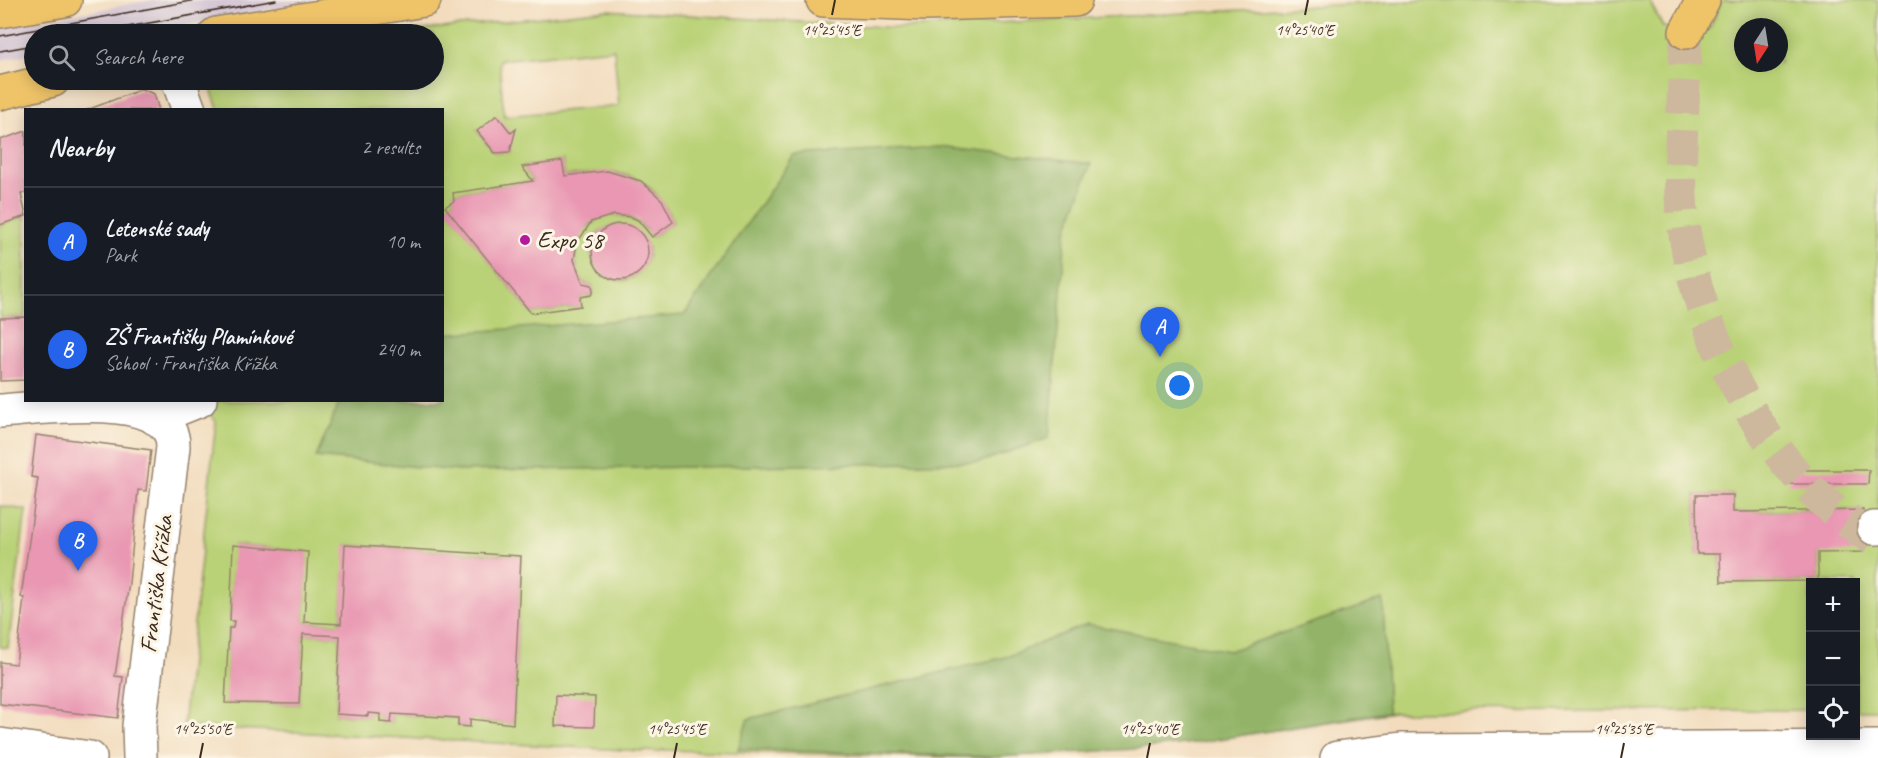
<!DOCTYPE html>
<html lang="en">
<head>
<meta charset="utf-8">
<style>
	:root { --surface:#171b24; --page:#242831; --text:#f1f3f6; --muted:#9ea1a6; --line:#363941; --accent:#2563eb }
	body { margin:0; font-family:Caveat,sans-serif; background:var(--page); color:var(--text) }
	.controls { position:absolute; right:18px; bottom:18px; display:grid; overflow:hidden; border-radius:0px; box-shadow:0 3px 15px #0003 }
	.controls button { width:54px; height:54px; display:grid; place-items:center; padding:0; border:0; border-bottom:2px solid var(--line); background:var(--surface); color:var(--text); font:30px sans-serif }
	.compass { position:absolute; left:1734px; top:18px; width:54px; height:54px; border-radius:50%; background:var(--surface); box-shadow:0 3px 15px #0003; rotate:192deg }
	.you { position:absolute; left:1180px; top:386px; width:21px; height:21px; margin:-15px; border:4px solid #fff; border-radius:50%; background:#1a73e8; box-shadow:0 0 0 9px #1a73e833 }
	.badge { display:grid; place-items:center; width:39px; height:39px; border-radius:50%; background:var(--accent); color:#fff; font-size:20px; font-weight:700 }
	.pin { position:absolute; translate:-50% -50px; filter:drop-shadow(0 2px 3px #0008) }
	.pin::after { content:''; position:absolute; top:32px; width:21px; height:18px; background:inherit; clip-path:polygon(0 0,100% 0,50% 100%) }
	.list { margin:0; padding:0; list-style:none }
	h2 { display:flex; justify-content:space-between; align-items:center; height:78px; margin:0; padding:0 24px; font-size:26px }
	h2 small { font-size:20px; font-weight:400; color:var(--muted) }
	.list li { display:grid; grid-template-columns:39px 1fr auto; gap:18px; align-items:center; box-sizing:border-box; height:108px; padding:0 24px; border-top:2px solid var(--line) }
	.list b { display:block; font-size:22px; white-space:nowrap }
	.list p { margin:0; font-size:20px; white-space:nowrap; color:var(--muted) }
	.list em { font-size:20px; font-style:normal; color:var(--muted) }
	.icon { flex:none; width:33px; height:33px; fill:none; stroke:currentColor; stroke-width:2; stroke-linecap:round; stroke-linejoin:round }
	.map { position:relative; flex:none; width:1878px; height:758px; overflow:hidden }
	.search { position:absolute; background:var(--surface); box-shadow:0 3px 15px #0003; left:24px; top:24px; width:420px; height:66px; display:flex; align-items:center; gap:15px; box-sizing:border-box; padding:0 21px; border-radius:33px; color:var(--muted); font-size:22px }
	.panel { position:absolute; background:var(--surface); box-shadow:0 3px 15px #0003; left:24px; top:108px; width:420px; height:294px; border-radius:0px }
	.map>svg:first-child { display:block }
	.industrial { fill:#cdbed2 }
	.green { fill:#bad277; stroke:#7a7e4a; stroke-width:1.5; fill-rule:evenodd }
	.forest { fill:#93b468; stroke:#676f43; stroke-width:1.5 }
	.building { fill:#e997b2 }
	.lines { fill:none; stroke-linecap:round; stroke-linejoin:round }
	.major-tunnel { stroke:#cdb89d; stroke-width:33; stroke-dasharray:33 16; stroke-linecap:butt }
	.minor-casing { stroke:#96836e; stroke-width:36 }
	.major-casing { stroke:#96836e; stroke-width:36 }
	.minor { stroke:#fff; stroke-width:33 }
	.major { stroke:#efc469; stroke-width:33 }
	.tram { stroke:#3b2a1e; stroke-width:1.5 }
	.ticks { fill:none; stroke:#3b2a1e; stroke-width:2 }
	.poi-dot { fill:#b5179e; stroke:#fcf5e5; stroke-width:2 }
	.labels { text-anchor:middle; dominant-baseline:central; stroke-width:6; stroke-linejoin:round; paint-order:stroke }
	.poi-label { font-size:24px; fill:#3b2a1e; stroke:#fcf5e5; text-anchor:start }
	.street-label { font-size:24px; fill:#3b2a1e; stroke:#fcf5e5 }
	.ticks-label { font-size:15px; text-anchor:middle; fill:#3b2a1e; stroke:#fcf5e5; stroke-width:6; stroke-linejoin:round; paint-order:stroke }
</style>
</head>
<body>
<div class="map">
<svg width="1878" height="758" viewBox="0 0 1878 758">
	<rect width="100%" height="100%" fill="#fcf5e5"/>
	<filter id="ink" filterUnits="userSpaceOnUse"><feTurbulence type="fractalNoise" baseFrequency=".0167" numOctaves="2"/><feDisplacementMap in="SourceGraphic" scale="12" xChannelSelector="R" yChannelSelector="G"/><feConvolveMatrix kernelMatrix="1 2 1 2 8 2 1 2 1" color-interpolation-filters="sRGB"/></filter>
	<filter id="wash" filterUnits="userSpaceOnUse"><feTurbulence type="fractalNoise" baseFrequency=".008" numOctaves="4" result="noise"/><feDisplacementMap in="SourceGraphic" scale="24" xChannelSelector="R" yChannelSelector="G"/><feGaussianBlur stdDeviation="1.35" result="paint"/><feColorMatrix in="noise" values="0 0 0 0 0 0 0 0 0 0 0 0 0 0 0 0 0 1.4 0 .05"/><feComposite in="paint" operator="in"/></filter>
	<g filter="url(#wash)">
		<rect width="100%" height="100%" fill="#f2dcbd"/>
		<polygon class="industrial" points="152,0 323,0 133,34 34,34 34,53 0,60 0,28"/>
		<g class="green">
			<path d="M1429 0H1649L1663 27 1710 28 1722 0H1878V710H1856V582H1810V710L1394 712 1184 744 985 758 661 750 660 752 183 726 216 421 197 401 442 400V110L218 109 208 80H434V34H385L607 10 900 28ZM1743 27H1779V63H1743ZM614 49 619 106 504 116 499 60ZM477 131 511 133 510 152 495 153ZM562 161 565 176C616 168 651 170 673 222L652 237C617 187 554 232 583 283L592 285 593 291 591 295 580 297V306L531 313 446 207 454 201V193L533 181 523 167ZM620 224C640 228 657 247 643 267 613 311 557 235 620 224ZM1696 495H1733V512L1862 510 1818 553V581L1721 582 1720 554H1697ZM234 545 307 552 304 622 341 624 346 545 521 556 513 723 481 722V719H470L469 727 458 726V718L392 714 391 723 380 722V714L368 713V716L336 714 340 636 303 634 299 704 226 703 229 628H233L234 621 230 620Z"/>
			<polygon points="25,216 25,317 0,318 0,225"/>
			<polygon points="0,506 26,510 8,648 0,647"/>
		</g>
		<g class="forest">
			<polygon points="941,147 1091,164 1066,232 1049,438 980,462 459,471 316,457 340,401 442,400 443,334 684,315 794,156"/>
			<polygon points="1383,599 1388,712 1194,743 1136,749 994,757 738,749 748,719 1009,656 1087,624 1229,651"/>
		</g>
		<g id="blocks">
			<g class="building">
				<polygon points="142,89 154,94 159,110 87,110"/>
				<polygon points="497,115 511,133 516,129 510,152 495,153 477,131"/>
				<polygon points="26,131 26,193 21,194 26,216 0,225 0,140"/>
				<polygon points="562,161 565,176 607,171 641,181 662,200 673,222 652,237 638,220 631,217 614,215 591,222 577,243 574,260 583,283 592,285 593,291 591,295 580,297 581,306 531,313 445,207 454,201 453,193 533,181 522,167"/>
				<circle cx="620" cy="252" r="28"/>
				<polygon points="26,317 26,380 0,381 0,318"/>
				<polygon points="36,435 151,450 146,491 138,490 129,583 115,676 123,677 118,718 0,704 0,662 16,664 24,598 21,597 38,478 31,477"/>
				<polygon points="1789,470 1869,470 1868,484 1789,484"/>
				<polygon points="1696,495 1733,495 1733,512 1863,510 1864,552 1818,553 1818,581 1721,582 1720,554 1697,554"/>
				<polygon points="233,545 308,552 304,622 341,624 345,545 521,556 513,724 470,719 470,727 458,726 458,718 392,714 391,723 380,722 380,714 368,713 368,716 336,714 340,636 303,634 299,704 225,703 229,628 233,628 234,621 230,621"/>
				<polygon points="556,695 595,697 594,727 555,726"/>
			</g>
		</g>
	</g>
	<g filter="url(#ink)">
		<use href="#blocks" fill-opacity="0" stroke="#96836e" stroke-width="1.5"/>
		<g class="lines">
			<path class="major-tunnel" d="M1686 32C1685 86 1679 142 1681 196 1685 291 1733 401 1795 473 1819 501 1849 522 1878 543"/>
			<defs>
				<g id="minor">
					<polyline points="178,80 189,110"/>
					<path d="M0 411C37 409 175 387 173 447L139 726 140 758"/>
					<polyline points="155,418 200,400"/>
					<polyline points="1874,528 1878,528"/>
					<polyline points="0,745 90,758"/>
					<polyline points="1337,758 1401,750 1878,747"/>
				</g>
				<g id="major">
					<polyline points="823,0 926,4 1075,0"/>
					<polyline points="0,11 65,0"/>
					<polyline points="1686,32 1703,0"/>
					<polyline points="216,34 424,0"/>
					<polyline points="0,93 53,80"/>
				</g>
			</defs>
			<use href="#minor" class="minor-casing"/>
			<use href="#major" class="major-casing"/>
			<use href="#minor" class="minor"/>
			<use href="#major" class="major"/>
			<g class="tram">
				<polyline points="89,34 276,0"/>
				<polyline points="0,36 196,0"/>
				<polyline points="0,51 34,45"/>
			</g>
		</g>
	</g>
	<path class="ticks" d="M832 15 835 0M1305 15 1308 0M200 758 203 743M674 758 677 743M1147 758 1150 743M1621 758 1624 743"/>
	<circle class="poi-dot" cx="525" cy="240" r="6"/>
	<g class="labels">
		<g class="poi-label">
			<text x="537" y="240">Expo 58</text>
		</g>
		<g class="street-label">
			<text transform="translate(156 584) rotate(-83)">Františka Křížka</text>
		</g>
	</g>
	<g class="ticks-label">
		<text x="832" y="35">14°25'45"E</text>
		<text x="1305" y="35">14°25'40"E</text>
		<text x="203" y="734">14°25'50"E</text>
		<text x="677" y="734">14°25'45"E</text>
		<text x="1150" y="734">14°25'40"E</text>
		<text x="1624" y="734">14°25'35"E</text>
	</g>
</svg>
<div class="controls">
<button>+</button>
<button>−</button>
<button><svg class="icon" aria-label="locate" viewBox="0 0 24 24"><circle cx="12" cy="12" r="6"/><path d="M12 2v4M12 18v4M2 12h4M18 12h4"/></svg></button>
</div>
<svg class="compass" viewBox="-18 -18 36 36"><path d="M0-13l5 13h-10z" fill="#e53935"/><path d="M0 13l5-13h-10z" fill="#9ea1a6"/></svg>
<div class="you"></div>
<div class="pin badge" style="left:1160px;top:357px">A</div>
<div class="pin badge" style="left:78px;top:571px">B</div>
<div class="search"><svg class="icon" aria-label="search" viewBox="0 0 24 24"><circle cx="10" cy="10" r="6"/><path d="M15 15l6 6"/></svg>Search here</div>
<section class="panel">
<h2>Nearby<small>2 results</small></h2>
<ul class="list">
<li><span class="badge">A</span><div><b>Letenské sady</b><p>Park</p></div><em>10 m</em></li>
<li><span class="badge">B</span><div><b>ZŠ Františky Plamínkové</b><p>School · Františka Křížka</p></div><em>240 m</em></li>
</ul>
</section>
</div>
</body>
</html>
